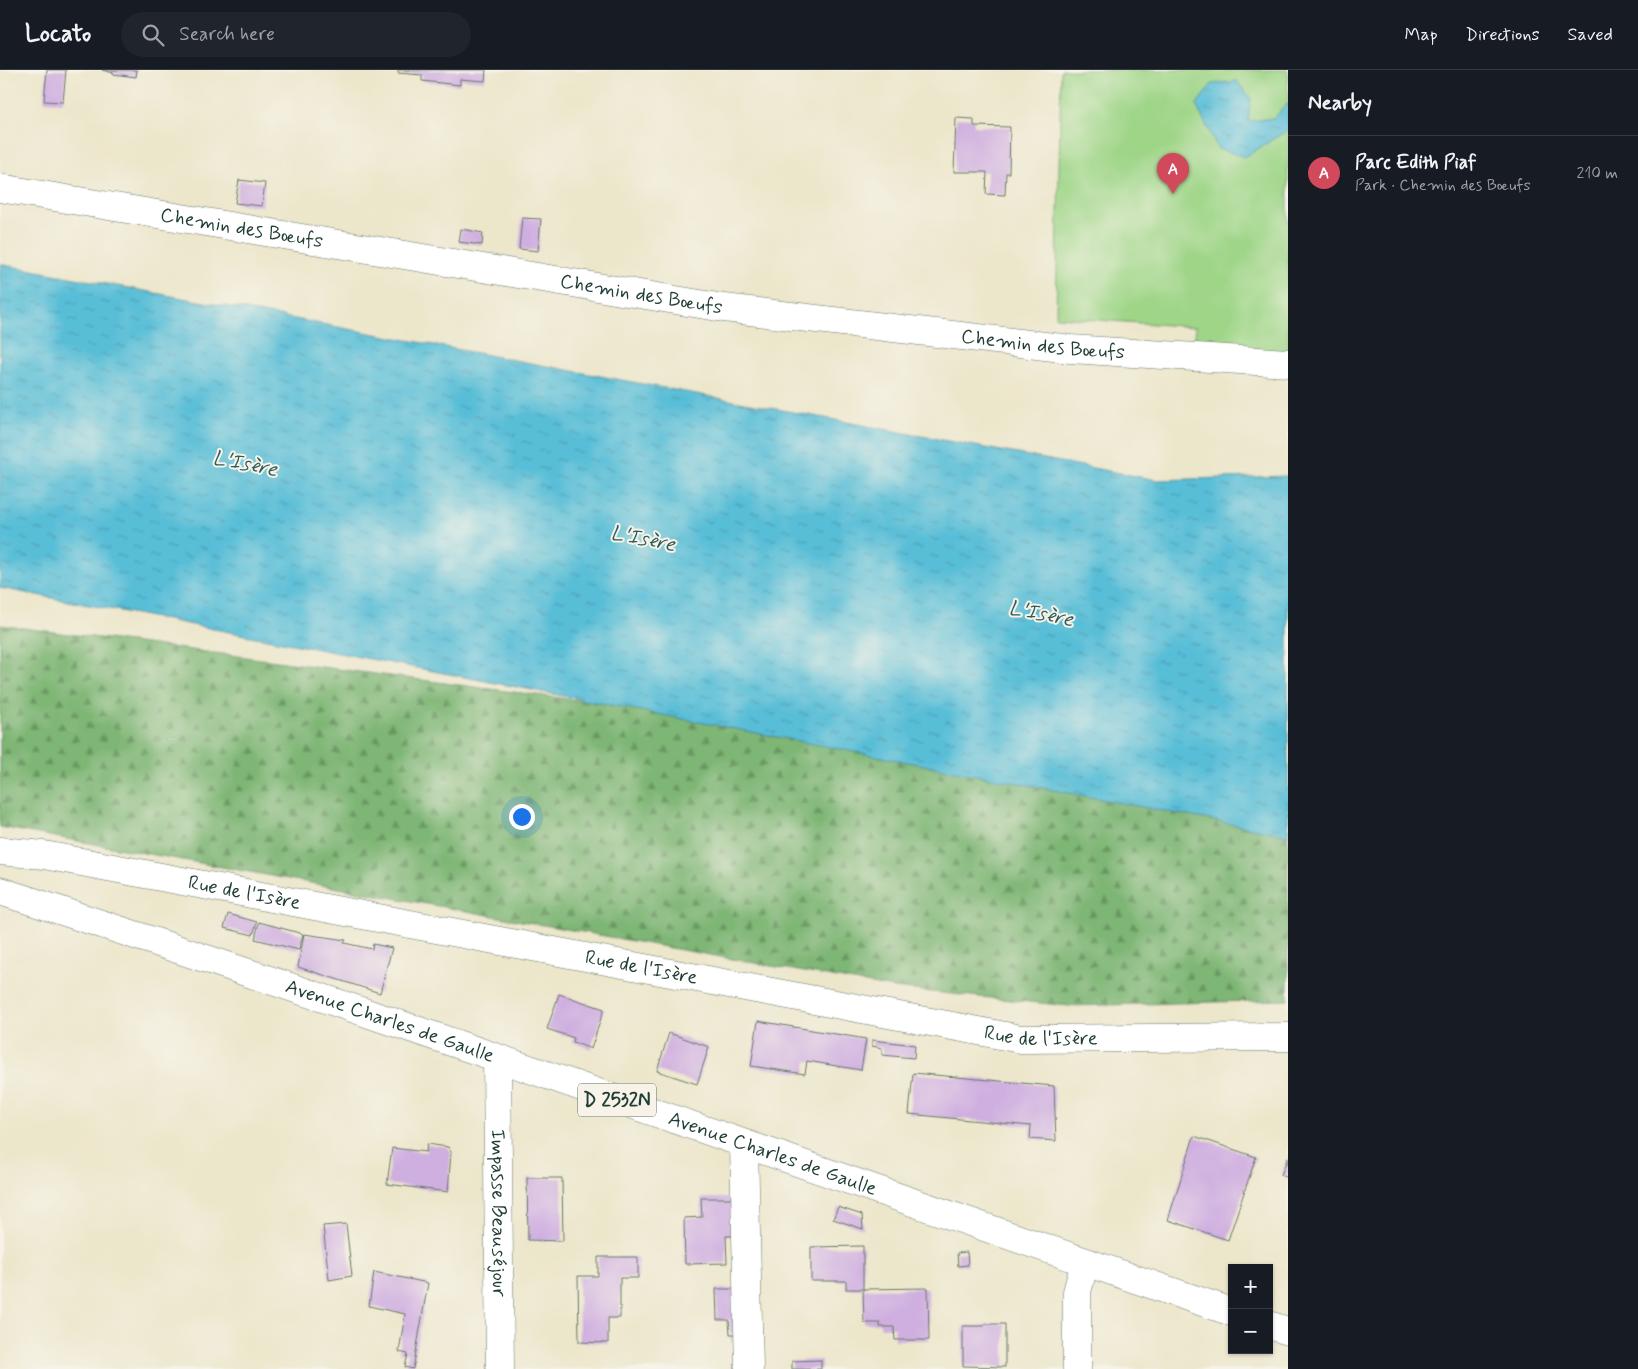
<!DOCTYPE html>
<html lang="en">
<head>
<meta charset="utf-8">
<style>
	:root { --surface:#171b24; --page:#20242c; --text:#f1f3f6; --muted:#9ea1a6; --line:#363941; --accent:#d1495b }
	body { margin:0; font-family:Mynerve,sans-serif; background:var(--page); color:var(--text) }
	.controls { position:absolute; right:15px; bottom:15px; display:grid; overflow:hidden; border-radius:0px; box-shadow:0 1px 4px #0004 }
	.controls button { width:45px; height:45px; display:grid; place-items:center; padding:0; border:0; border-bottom:1px solid var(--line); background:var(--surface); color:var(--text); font:25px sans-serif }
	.you { position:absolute; left:521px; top:746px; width:18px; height:18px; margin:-12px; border:4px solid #fff; border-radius:50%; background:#1a73e8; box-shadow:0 0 0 8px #1a73e833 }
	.badge { display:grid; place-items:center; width:32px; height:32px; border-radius:50%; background:var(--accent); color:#fff; font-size:16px; font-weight:700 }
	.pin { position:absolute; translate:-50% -41px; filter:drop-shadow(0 1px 2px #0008) }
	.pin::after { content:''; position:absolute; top:26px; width:18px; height:15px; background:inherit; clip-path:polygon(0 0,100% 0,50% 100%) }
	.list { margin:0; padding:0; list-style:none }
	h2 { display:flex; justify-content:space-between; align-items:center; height:65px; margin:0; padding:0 20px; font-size:21px }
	h2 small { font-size:16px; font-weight:400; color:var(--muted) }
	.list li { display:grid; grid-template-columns:32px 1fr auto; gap:15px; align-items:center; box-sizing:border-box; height:75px; padding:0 20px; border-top:1px solid var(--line) }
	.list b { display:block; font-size:19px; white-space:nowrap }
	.list p { margin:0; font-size:16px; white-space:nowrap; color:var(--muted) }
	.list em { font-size:16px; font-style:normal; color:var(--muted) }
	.icon { flex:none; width:28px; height:28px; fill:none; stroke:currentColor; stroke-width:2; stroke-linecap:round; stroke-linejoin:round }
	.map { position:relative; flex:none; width:1288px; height:1299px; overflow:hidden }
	header { display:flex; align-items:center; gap:30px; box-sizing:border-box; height:70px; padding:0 25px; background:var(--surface); border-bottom:1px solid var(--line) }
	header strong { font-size:24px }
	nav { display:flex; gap:28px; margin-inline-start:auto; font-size:18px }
	.search { width:350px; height:45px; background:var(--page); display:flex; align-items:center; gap:12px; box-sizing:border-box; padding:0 18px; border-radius:28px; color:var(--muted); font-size:19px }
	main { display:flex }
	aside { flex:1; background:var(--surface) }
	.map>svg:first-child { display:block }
	.green { fill:#9ed587; stroke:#5e895e }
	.forest { fill:url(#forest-firs); stroke:#4e7a54 }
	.water { fill:url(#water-ripples); stroke:#3c7e86 }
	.building { fill:#cfafe0 }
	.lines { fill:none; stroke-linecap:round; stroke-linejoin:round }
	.minor-casing { stroke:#677869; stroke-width:29 }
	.major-casing { stroke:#677869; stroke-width:29 }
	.minor { stroke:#fff; stroke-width:28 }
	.major { stroke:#fff; stroke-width:28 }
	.labels { text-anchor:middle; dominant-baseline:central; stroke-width:4; stroke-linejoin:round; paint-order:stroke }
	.shield { fill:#f7f3e8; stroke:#60746a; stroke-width:1 }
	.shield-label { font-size:19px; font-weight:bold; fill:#1f3d34 }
	.street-label { font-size:20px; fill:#1f3d34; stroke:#f7f3e8 }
	.water-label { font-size:21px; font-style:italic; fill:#2e5d5d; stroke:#f7f3e8 }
</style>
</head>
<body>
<header>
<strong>Locato</strong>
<div class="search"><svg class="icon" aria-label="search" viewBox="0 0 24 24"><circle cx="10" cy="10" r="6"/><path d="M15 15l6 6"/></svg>Search here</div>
<nav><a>Map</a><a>Directions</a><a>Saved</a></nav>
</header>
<main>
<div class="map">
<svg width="1288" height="1299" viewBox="0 0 1288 1299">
	<defs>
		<pattern id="forest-firs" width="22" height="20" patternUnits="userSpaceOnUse" patternTransform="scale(1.25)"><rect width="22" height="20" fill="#7eb674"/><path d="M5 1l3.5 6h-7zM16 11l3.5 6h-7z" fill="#679560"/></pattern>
		<pattern id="water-ripples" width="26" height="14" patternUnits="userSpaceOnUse" patternTransform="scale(1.25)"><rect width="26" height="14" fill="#59bed7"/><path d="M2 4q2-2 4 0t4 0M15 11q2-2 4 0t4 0" fill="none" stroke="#499caf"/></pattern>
	</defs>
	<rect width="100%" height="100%" fill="#f7f3e8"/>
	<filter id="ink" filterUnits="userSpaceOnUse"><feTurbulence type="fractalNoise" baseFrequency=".02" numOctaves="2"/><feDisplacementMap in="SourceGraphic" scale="10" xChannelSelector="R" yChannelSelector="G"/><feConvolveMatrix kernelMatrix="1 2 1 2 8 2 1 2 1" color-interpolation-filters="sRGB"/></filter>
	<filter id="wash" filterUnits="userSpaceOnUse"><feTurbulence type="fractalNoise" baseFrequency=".0096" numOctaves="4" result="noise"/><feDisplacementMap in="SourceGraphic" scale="20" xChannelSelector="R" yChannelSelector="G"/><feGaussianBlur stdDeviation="1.12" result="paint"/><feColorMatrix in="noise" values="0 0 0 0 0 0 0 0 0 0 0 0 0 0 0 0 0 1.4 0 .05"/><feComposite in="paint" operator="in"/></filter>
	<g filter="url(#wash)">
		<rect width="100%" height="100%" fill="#ece6cb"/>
		<polygon class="green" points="1061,0 1288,0 1288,287 1193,281 1196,257 1056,247"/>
		<polygon class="forest" points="0,555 1288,723 1288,930 1069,936 893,918 0,757"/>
		<g class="water">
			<polygon points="1237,11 1251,29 1248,51 1274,48 1288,33 1288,60 1245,87 1218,79 1196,35 1212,14"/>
			<polygon points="0,194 1157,410 1288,406 1288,765 0,518"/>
		</g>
		<g id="blocks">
			<g class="building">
				<polygon points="47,0 66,0 63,32 44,31"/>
				<polygon points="102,0 137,0 136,7 113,4 114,3"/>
				<polygon points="398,0 486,0 485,11 460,9 460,15 422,11 422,5 398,3"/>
				<polygon points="956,48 974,49 974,56 1010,57 1009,103 1006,103 1005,125 986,124 987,102 954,102"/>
				<polygon points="239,110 265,113 262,136 235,133"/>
				<polygon points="522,148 541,149 538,181 519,179"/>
				<polygon points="461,159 483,163 482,175 459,172"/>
				<polygon points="228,844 257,852 253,865 224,858"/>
				<polygon points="259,852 303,864 299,880 255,869"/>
				<polygon points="304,864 346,870 344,873 372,879 373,874 392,878 380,923 298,897"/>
				<polygon points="559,924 604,939 591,979 573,972 574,968 547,959"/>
				<polygon points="758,951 866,969 861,1000 807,991 805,1004 751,996"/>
				<polygon points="669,963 709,977 697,1014 657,1001"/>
				<polygon points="872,970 915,975 914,988 882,985 882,978 872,976"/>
				<polygon points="913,1003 1054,1016 1056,1071 1030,1069 1031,1056 909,1044"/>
				<polygon points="1194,1066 1256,1087 1228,1170 1168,1150"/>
				<polygon points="427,1074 448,1077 451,1082 448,1122 387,1114 392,1078 426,1082"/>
				<polygon points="1288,1087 1288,1108 1281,1105"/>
				<polygon points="527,1108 562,1108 563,1171 528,1170"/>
				<polygon points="701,1128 737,1128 738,1166 726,1166 727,1193 685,1194 684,1148 702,1147"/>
				<polygon points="838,1137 862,1145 863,1159 833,1149"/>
				<polygon points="346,1154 352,1206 329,1210 323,1156"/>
				<polygon points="863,1176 863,1219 928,1218 929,1270 895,1270 894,1257 880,1257 880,1253 864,1253 863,1219 846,1219 846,1211 811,1211 811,1177"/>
				<polygon points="967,1182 968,1195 958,1196 957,1183"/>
				<polygon points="598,1187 638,1187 638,1208 620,1208 620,1248 608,1248 608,1273 579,1272 578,1206 598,1206"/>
				<polygon points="374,1202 428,1213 413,1299 405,1297 408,1284 399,1282 405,1244 369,1236"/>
				<polygon points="716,1219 739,1219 739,1264 730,1264 729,1250 717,1250"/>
				<polygon points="985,1254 1005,1254 1005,1297 963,1296 963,1256 984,1256"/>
				<polygon points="821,1290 821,1299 792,1299 792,1291"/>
			</g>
		</g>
	</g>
	<g filter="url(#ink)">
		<use href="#blocks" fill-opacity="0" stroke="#677869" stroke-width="1"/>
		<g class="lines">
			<defs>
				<g id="minor">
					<path id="s1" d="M0 118 724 238 1071 279 1288 293"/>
					<path id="s2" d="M0 781 44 785 1021 969 1288 967"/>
					<path id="s3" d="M497 988 500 1299"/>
					<polyline points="744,1074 749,1299"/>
					<polyline points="1077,1299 1077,1222 1085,1192"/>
				</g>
				<g id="major">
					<path id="s4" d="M0 821C413 954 821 1103 1232 1242"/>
					<polyline points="1269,1255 1288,1261"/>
				</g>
			</defs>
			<use href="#minor" class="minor-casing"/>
			<use href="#major" class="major-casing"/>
			<use href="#minor" class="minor"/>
			<use href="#major" class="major"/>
		</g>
	</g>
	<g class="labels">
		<rect class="shield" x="578" y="1013.5" width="78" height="33" rx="4"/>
		<g class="shield-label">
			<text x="617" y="1030">D 2532N</text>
		</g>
		<g class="street-label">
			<text stroke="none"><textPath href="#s1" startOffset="245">Chemin des Bœufs</textPath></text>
			<text stroke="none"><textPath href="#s1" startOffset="650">Chemin des Bœufs</textPath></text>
			<text stroke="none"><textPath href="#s1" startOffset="1055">Chemin des Bœufs</textPath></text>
			<text stroke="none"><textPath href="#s2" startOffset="248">Rue de l'Isère</textPath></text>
			<text stroke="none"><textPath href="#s2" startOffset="652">Rue de l'Isère</textPath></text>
			<text stroke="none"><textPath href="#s4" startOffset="411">Avenue Charles de Gaulle</textPath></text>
			<text stroke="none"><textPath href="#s2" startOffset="1058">Rue de l'Isère</textPath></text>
			<text stroke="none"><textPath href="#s4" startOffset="816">Avenue Charles de Gaulle</textPath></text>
			<text stroke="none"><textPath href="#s3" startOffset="155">Impasse Beauséjour</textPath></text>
		</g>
		<g class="water-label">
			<text transform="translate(245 394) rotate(11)">L'Isère</text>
			<text transform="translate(643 469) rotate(11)">L'Isère</text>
			<text transform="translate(1041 544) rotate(11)">L'Isère</text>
		</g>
	</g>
</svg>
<div class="controls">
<button>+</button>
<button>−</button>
</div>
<div class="you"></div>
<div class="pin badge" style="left:1173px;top:124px">A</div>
</div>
<aside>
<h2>Nearby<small></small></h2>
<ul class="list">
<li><span class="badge">A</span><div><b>Parc Edith Piaf</b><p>Park · Chemin des Bœufs</p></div><em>210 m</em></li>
</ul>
</aside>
</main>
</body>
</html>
